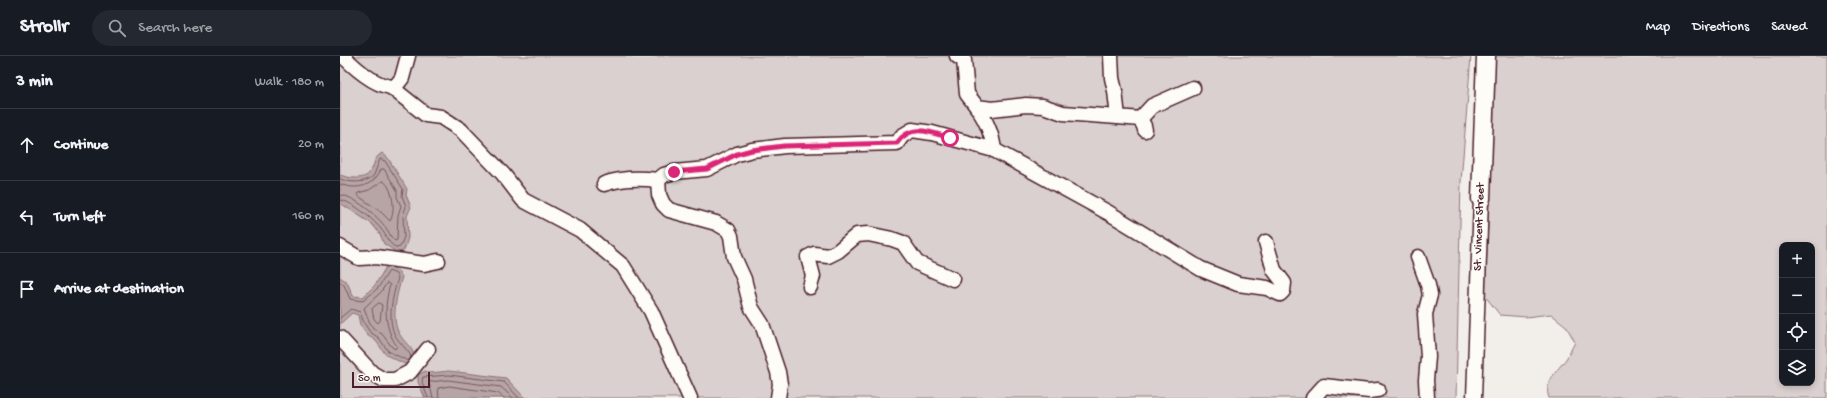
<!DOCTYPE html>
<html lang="en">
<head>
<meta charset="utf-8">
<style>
	:root { --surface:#171b24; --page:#242831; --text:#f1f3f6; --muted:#9ea1a6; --line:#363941 }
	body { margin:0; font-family:"Gochi Hand",sans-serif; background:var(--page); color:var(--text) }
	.controls { position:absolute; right:12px; bottom:12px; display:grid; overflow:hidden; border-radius:8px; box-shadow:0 2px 6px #0003 }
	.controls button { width:36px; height:36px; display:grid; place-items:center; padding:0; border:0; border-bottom:1px solid var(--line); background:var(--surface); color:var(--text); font:20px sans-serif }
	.scale { position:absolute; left:12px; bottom:10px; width:78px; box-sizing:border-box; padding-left:4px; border:2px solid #4a1f2b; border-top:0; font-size:11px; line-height:14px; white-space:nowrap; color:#4a1f2b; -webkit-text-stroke:3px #fdfcf7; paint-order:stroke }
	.stop { position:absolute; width:12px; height:12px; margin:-9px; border:3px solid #db2777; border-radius:50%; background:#fff }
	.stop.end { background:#db2777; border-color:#fff; box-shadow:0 1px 4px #0008 }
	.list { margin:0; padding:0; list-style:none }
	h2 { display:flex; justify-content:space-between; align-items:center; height:52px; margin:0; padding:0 16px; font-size:17px }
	h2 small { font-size:13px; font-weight:400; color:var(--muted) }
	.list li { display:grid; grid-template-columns:26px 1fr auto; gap:12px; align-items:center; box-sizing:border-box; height:72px; padding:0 16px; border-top:1px solid var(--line) }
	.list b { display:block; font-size:15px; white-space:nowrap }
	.list em { font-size:13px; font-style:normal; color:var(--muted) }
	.icon { flex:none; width:22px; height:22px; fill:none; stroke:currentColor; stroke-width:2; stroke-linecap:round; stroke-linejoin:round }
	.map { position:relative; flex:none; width:1487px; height:342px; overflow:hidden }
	header { display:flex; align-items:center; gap:24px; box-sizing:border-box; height:56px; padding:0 20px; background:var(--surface); border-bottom:1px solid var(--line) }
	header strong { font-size:19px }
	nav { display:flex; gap:22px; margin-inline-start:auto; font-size:14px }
	.search { width:280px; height:36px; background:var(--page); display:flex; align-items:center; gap:10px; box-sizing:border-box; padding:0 14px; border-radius:22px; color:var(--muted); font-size:15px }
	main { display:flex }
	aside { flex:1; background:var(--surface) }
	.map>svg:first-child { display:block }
	.green { fill:#d9d0cf; stroke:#92787d; fill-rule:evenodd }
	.water { fill:#b7a5a6; stroke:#8b6f75 }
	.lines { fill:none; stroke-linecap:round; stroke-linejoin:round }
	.shore { stroke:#76555c; stroke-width:1 }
	.minor-casing { stroke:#4a1f2b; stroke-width:17 }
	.major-casing { stroke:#4a1f2b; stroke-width:21 }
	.minor { stroke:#fdfcf7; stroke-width:14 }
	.major { stroke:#fdfcf7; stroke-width:18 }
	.route { stroke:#db2777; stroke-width:5 }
	.labels { text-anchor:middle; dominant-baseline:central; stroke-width:3; stroke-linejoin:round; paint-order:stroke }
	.street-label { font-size:12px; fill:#4a1f2b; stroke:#fdfcf7 }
</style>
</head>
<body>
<header>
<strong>Strollr</strong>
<div class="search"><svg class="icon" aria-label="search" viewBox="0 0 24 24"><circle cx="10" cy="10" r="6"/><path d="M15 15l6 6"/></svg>Search here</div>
<nav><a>Map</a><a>Directions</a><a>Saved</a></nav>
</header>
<main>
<aside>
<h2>3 min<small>Walk · 180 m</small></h2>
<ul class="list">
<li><svg class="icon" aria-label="ahead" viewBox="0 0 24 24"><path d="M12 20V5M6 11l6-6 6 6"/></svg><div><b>Continue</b></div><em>20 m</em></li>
<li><svg class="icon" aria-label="left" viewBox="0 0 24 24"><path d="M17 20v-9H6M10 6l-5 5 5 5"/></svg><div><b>Turn left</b></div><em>160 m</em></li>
<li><svg class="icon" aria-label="arrive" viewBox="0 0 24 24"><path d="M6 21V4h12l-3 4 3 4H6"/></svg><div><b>Arrive at destination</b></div></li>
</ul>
</aside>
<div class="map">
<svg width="1487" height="342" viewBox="0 0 1487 342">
	<rect width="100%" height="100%" fill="#f2efeb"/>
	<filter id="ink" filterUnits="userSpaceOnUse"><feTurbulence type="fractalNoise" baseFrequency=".025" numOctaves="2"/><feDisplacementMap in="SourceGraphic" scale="8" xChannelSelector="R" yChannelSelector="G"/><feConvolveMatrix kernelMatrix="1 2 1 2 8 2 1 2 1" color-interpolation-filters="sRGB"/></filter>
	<g filter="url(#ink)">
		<g class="green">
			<polygon points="0,0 1131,0 1121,126 1116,342 0,342"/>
			<path d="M1155 0H1487V342H1209C1203 326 1218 314 1226 303 1229 298 1232 292 1235 286L1226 270 1211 258 1186 261 1160 259 1145 240ZM1442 189H1472V327H1442Z"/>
		</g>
		<g class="water">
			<path d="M42 97 48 102 67 133 66 139 71 151 67 160 68 182 64 194 58 197 44 188 40 178 32 168 0 147V119C9 122 24 125 30 116 36 108 32 103 42 97Z"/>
			<path d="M46 211H52L59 216 62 221C57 237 50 264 60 279 67 290 75 292 75 306L69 310 46 299 36 285 27 279 20 269 18 259 12 257 0 268V221L7 226 13 240 23 241 35 229Z"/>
			<polygon points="85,315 90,317 109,315 166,322 185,342 85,342 78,326 78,319"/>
		</g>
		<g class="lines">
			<g class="shore">
				<path d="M0 123C9 127 27 128 34 119 36 114 38 108 40 103L45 105 63 133 62 140 66 150 63 160 64 181 60 191 57 192C46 186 48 181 41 173 34 164 12 145 0 144"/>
				<path d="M43 125C53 130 56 156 50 165L41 156 17 139 18 137 29 134Z"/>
				<path d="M0 128C17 135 34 130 41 113H44L57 134V141L61 150 58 159 57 184 55 185C50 181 50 177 46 172 39 161 13 139 0 139"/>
				<path d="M0 226 4 229 10 243 23 245 38 232 49 215 56 218 58 222C53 239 46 265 56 281 60 287 66 293 70 298L71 302"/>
				<path d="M47 227 50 229C44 249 44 273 57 290L55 293 52 291 42 278 33 272 29 265 24 252 41 236Z"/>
				<polygon points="39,247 42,249 40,265 38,267 34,263 32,253"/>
				<polyline points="0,262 11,253 20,256 24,267 30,276 39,282 48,295 68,305"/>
				<polyline points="88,342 82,326 83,321 109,319 164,326 179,342"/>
				<polyline points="93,342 89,326 108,324 161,331 173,342"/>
				<polyline points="99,342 98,332 109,330 158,337 164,342"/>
			</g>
			<defs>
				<g id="minor">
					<path d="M3 0C15 12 37 32 55 31L62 22 68 0"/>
					<polyline points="617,0 624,4 627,38 637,51 652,53 686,49 703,50 723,57 778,61"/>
					<polyline points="771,0 772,22 775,35 778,61 800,63 812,50 853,32"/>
					<polyline points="51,31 86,59 101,61 121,74 163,118 183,144 240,174 283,210 311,255 350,342"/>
					<path d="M637 51C646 65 652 77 654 94"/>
					<polyline points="800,63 804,70 805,74"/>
					<polyline points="318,124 319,139 323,148 329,154 376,167 388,174 391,180 394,201 404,223 411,251 422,268 438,316 440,328 438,342"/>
					<path d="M264 128C280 122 301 122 318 124L324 119 334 116 367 113 397 98 412 94 445 90 557 87 562 80 572 74 592 77 654 94 769 157 861 213 898 228 927 232 940 238 943 235 944 227 934 214 926 186"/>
					<polyline points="0,191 19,202 36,201 84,208 98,205"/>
					<polyline points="1078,201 1088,229 1090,239 1085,258 1088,301 1086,324 1087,342"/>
					<polyline points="470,231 473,220 468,201 474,198 488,200 498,195 517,179 528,178 552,183 563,187 577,207 613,223"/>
					<polyline points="0,282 32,317 44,324 55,324 70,316 88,293"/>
					<polyline points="973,342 984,330 1029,335 1038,334"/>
					<polyline points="1134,342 1141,143"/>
				</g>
				<polyline id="major" points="1141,143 1146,0"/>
			</defs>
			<use href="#minor" class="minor-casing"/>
			<use href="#major" class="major-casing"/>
			<use href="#minor" class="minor"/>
			<use href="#major" class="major"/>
		</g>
	</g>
	<g class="lines" filter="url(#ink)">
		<path class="route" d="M334 116 367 113 397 98 412 94 444 90 557 87C571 67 590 76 610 82"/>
	</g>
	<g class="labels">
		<g class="street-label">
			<text transform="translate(1140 171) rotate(-88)">St. Vincent Street</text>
		</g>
	</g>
</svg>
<div class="controls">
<button>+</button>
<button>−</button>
<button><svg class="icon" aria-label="locate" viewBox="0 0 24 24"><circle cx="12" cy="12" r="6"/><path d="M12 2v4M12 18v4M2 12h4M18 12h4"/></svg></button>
<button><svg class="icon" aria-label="layers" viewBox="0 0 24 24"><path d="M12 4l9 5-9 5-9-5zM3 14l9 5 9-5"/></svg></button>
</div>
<div class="scale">50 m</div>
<div class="stop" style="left:610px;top:82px"></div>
<div class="stop end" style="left:334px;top:116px"></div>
</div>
</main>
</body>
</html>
